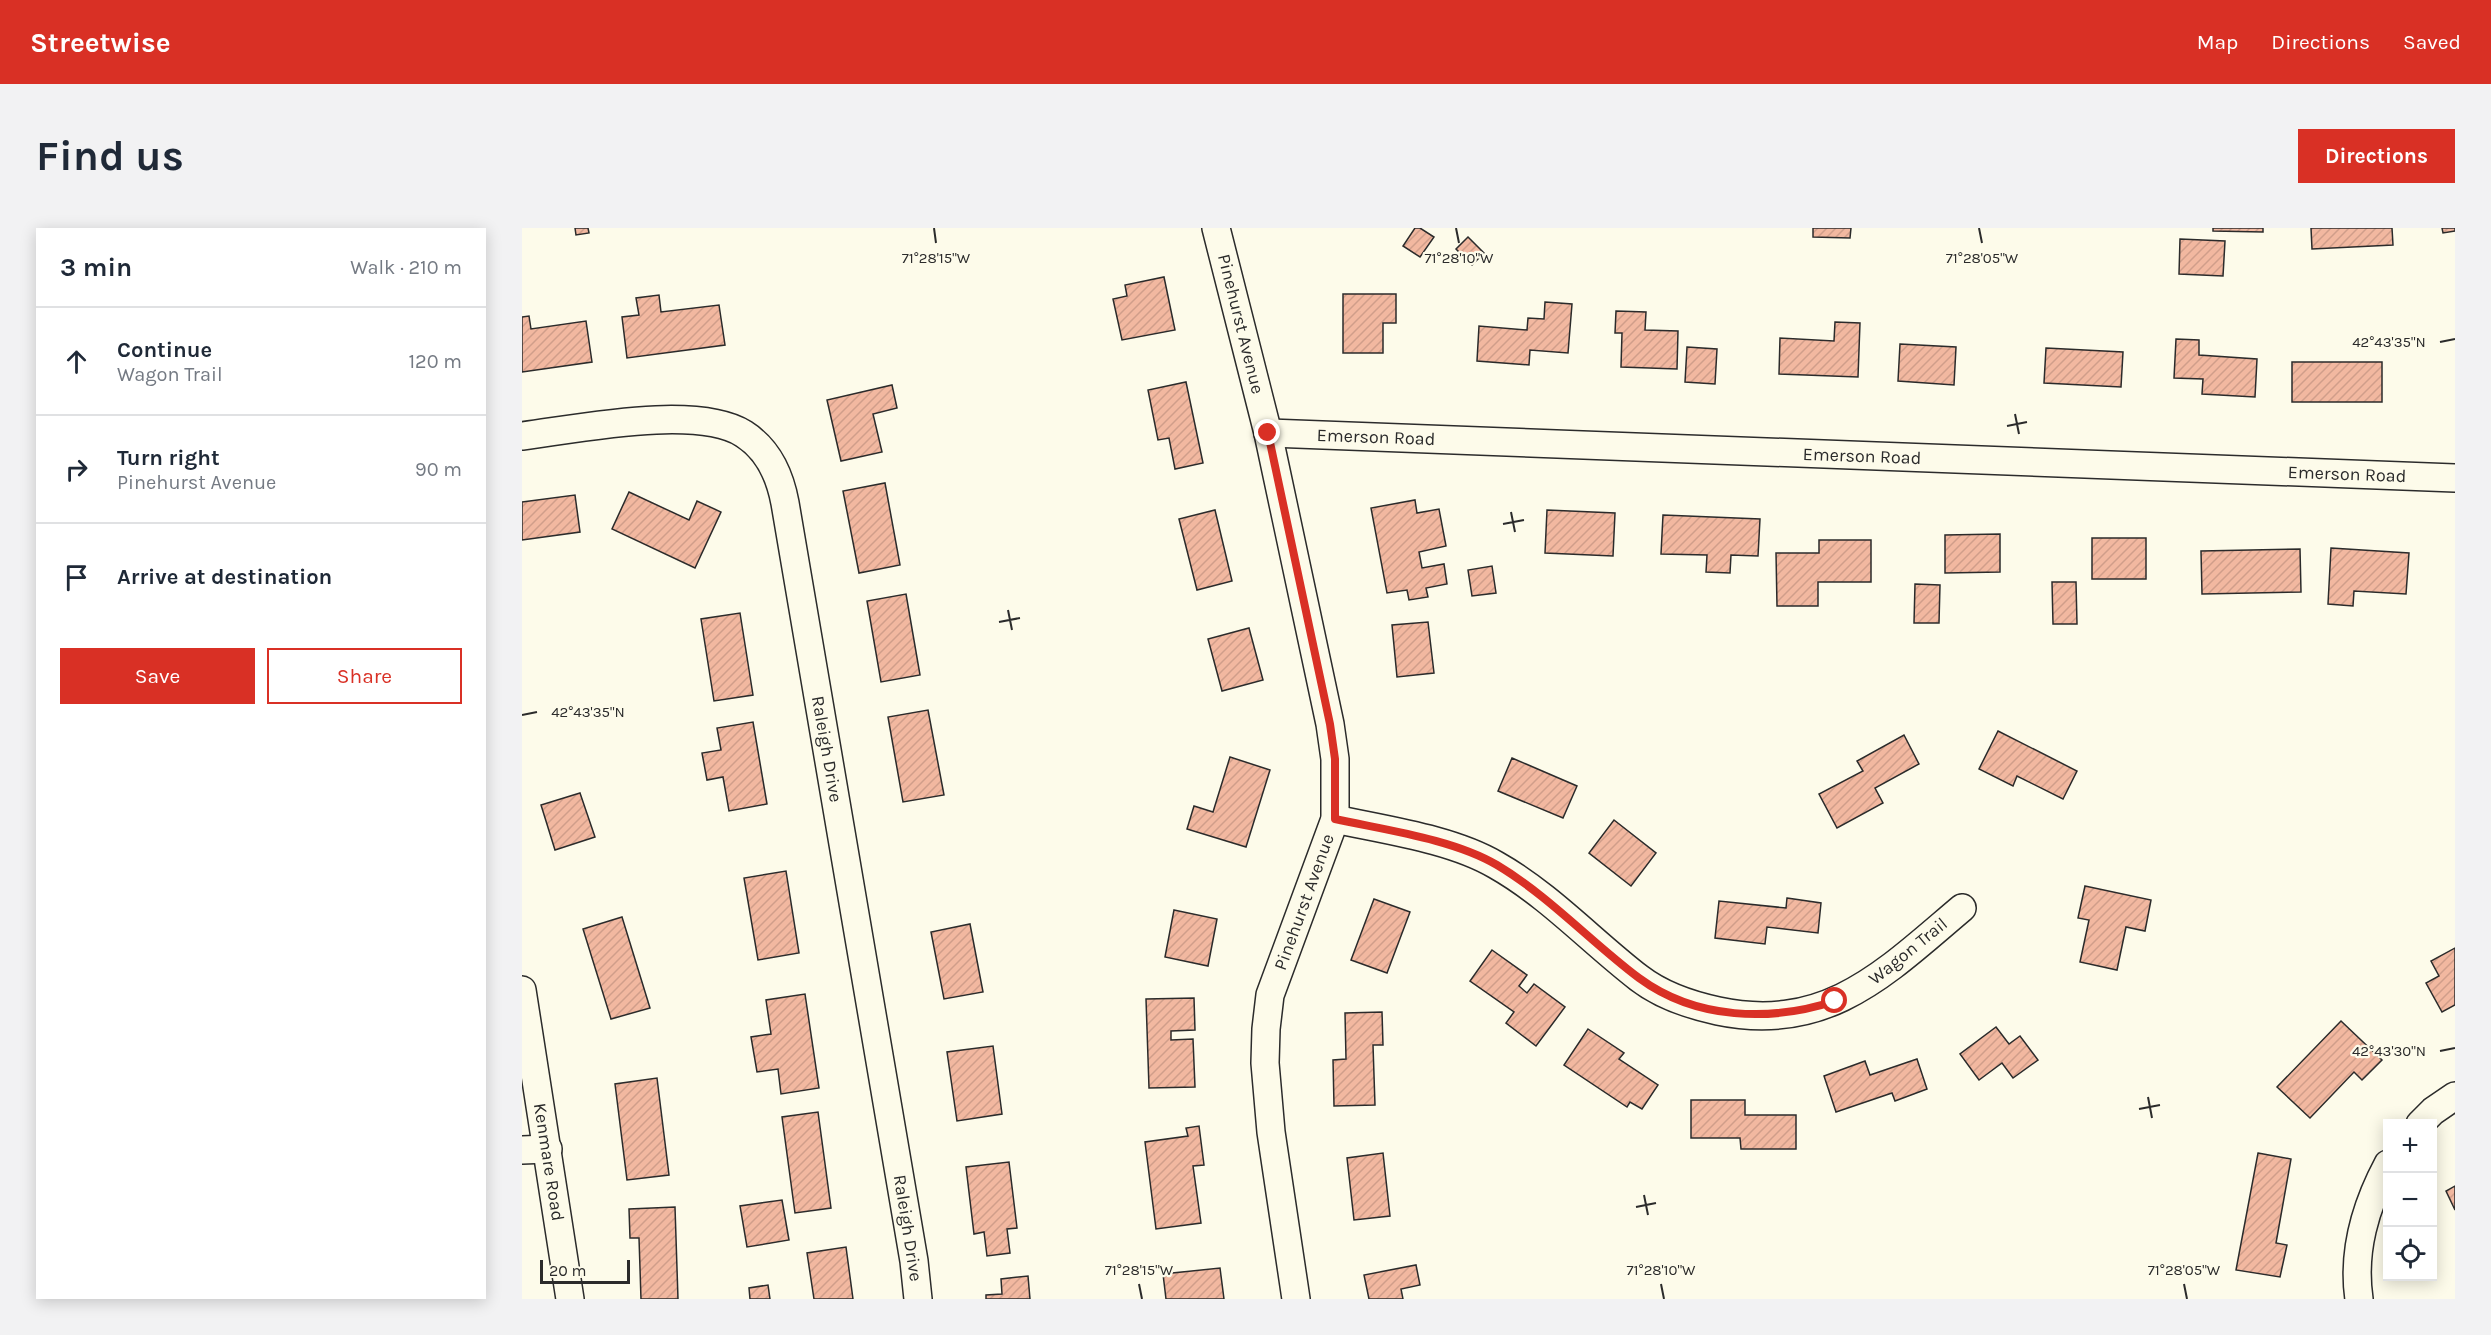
<!DOCTYPE html>
<html lang="en">
<head>
<meta charset="utf-8">
<style>
	:root { --surface:#fff; --page:#f2f2f3; --text:#1f2937; --muted:#747a83; --line:#e0e1e3; --accent:#d93025 }
	body { margin:0; font-family:Karla,sans-serif; background:var(--page); color:var(--text) }
	.controls { position:absolute; right:18px; bottom:18px; display:grid; overflow:hidden; border-radius:0px; box-shadow:0 3px 15px #0003 }
	.controls button { width:54px; height:54px; display:grid; place-items:center; padding:0; border:0; border-bottom:2px solid var(--line); background:var(--surface); color:var(--text); font:30px sans-serif }
	.scale { position:absolute; left:18px; bottom:15px; width:90px; box-sizing:border-box; padding-left:6px; border:3px solid #2b2b2b; border-top:0; font-size:16px; line-height:21px; white-space:nowrap; color:#2b2b2b; -webkit-text-stroke:4px #fdfbea; paint-order:stroke }
	.stop { position:absolute; width:18px; height:18px; margin:-14px; border:4px solid #d93025; border-radius:50%; background:#fff }
	.stop.end { background:#d93025; border-color:#fff; box-shadow:0 2px 6px #0008 }
	.list { margin:0; padding:0; list-style:none }
	h2 { display:flex; justify-content:space-between; align-items:center; height:78px; margin:0; padding:0 24px; font-size:26px }
	h2 small { font-size:20px; font-weight:400; color:var(--muted) }
	.list li { display:grid; grid-template-columns:39px 1fr auto; gap:18px; align-items:center; box-sizing:border-box; height:108px; padding:0 24px; border-top:2px solid var(--line) }
	.list b { display:block; font-size:22px; white-space:nowrap }
	.list p { margin:0; font-size:20px; white-space:nowrap; color:var(--muted) }
	.list em { font-size:20px; font-style:normal; color:var(--muted) }
	.actions { display:flex; gap:12px; padding:18px 24px }
	.actions a { flex:1; padding:14px 0; border:2px solid var(--accent); border-radius:0px; text-align:center; font-size:21px; color:var(--accent) }
	.actions .main { background:var(--accent); color:#fff }
	.icon { flex:none; width:33px; height:33px; fill:none; stroke:currentColor; stroke-width:2; stroke-linecap:round; stroke-linejoin:round }
	.map { position:relative; flex:none; width:1933px; height:1071px; overflow:hidden; border-radius:0px }
	header { display:flex; align-items:center; gap:36px; box-sizing:border-box; height:84px; padding:0 30px; background:var(--accent); color:#fff }
	header strong { font-size:28px }
	nav { display:flex; gap:33px; margin-inline-start:auto; font-size:21px }
	.intro { display:flex; align-items:center; justify-content:space-between; box-sizing:border-box; height:144px; padding:0 36px }
	h1 { margin:0; font-size:42px }
	.button { padding:15px 27px; border-radius:0px; background:var(--accent); color:#fff; font-size:21px; font-weight:700 }
	main { display:flex; gap:36px; padding:0 36px }
	aside { flex:1; background:var(--surface); border-radius:0px; box-shadow:0 3px 15px #0003 }
	.map>svg:first-child { display:block }
	.building { fill:url(#building-hatch); stroke:#2b2b2b; stroke-width:1.5 }
	.lines { fill:none; stroke-linecap:round; stroke-linejoin:round }
	.minor-casing { stroke:#2b2b2b; stroke-width:30 }
	.minor { stroke:#fdfbea; stroke-width:27 }
	.route { stroke:#d93025; stroke-width:8 }
	.ticks { fill:none; stroke:#2b2b2b; stroke-width:2 }
	.labels { text-anchor:middle; dominant-baseline:central; stroke-width:4.5; stroke-linejoin:round; paint-order:stroke }
	.street-label { font-size:18px; fill:#2b2b2b; stroke:#fdfbea }
	.ticks-label { font-size:15px; text-anchor:middle; fill:#2b2b2b; stroke:#fdfbea; stroke-width:4.5; stroke-linejoin:round; paint-order:stroke }
</style>
</head>
<body>
<header>
<strong>Streetwise</strong>
<nav><a>Map</a><a>Directions</a><a>Saved</a></nav>
</header>
<div class="intro"><h1>Find us</h1><a class="button">Directions</a></div>
<main>
<aside>
<h2>3 min<small>Walk · 210 m</small></h2>
<ul class="list">
<li><svg class="icon" aria-label="ahead" viewBox="0 0 24 24"><path d="M12 20V5M6 11l6-6 6 6"/></svg><div><b>Continue</b><p>Wagon Trail</p></div><em>120 m</em></li>
<li><svg class="icon" aria-label="right" viewBox="0 0 24 24"><path d="M7 20v-9h11M14 6l5 5-5 5"/></svg><div><b>Turn right</b><p>Pinehurst Avenue</p></div><em>90 m</em></li>
<li><svg class="icon" aria-label="arrive" viewBox="0 0 24 24"><path d="M6 21V4h12l-3 4 3 4H6"/></svg><div><b>Arrive at destination</b></div></li>
</ul>
<div class="actions"><a class="main">Save</a><a>Share</a></div>
</aside>
<div class="map">
<svg width="1933" height="1071" viewBox="0 0 1933 1071">
	<defs>
		<pattern id="building-hatch" width="6" height="6" patternUnits="userSpaceOnUse" patternTransform="scale(1.5)"><rect width="6" height="6" fill="#f2b8a0"/><path d="M-1 1l2-2M0 6l6-6M5 7l2-2" fill="none" stroke="#d09e8a"/></pattern>
	</defs>
	<rect width="100%" height="100%" fill="#fdfbea"/>
	<g class="building">
		<polygon points="53,0 66,0 67,5 54,7"/>
		<polygon points="893,0 898,0 912,9 898,29 881,18"/>
		<polygon points="1291,0 1329,0 1328,10 1291,9"/>
		<polygon points="1691,0 1741,0 1741,4 1691,3"/>
		<polygon points="1789,0 1870,0 1871,17 1790,21"/>
		<polygon points="1920,0 1933,0 1933,3 1921,5"/>
		<polygon points="946,9 962,25 950,37 934,21"/>
		<polygon points="1658,11 1703,13 1701,48 1657,46"/>
		<polygon points="642,49 653,102 600,112 591,71 605,68 603,57"/>
		<polygon points="821,66 874,66 874,95 861,95 861,125 821,125"/>
		<polygon points="137,67 139,84 197,77 203,117 105,130 100,89 117,87 114,70"/>
		<polygon points="1023,74 1050,76 1046,125 1008,122 1007,137 955,133 957,98 1005,102 1006,90 1022,91"/>
		<polygon points="1094,83 1124,84 1123,102 1156,103 1155,141 1099,139 1100,105 1093,105"/>
		<polygon points="7,88 9,101 64,93 70,134 0,144 0,89"/>
		<polygon points="1313,94 1338,95 1336,149 1257,146 1258,110 1312,113"/>
		<polygon points="1654,111 1677,112 1677,127 1735,131 1733,169 1680,166 1681,151 1652,150"/>
		<polygon points="1378,116 1434,119 1432,157 1376,153"/>
		<polygon points="1165,119 1195,121 1193,156 1163,154"/>
		<polygon points="1524,120 1601,124 1599,159 1522,155"/>
		<rect x="1770" y="134" width="90" height="40"/>
		<polygon points="664,154 681,235 653,241 647,210 636,212 626,162"/>
		<polygon points="370,157 375,180 351,186 360,224 319,233 305,172"/>
		<polygon points="363,255 378,337 337,345 321,263"/>
		<polygon points="107,264 167,292 175,273 199,284 173,340 90,301"/>
		<polygon points="53,267 58,304 0,312 0,274"/>
		<polygon points="893,272 895,285 917,281 924,318 897,324 900,340 922,336 925,356 904,360 906,369 887,372 885,362 865,365 849,280"/>
		<polygon points="693,282 710,353 675,362 657,291"/>
		<polygon points="1025,282 1093,285 1091,328 1023,325"/>
		<polygon points="1141,287 1238,291 1236,328 1209,327 1208,345 1184,344 1185,327 1139,326"/>
		<polygon points="1478,306 1478,344 1423,345 1423,307"/>
		<rect x="1570" y="310" width="54" height="41"/>
		<polygon points="1297,312 1349,312 1349,354 1296,354 1296,378 1255,378 1254,325 1297,325"/>
		<polygon points="1809,320 1887,325 1884,366 1832,363 1831,378 1806,376"/>
		<polygon points="1778,321 1779,364 1680,366 1679,323"/>
		<polygon points="970,338 974,365 950,368 946,342"/>
		<polygon points="1530,354 1554,354 1555,396 1531,396"/>
		<polygon points="1393,356 1418,357 1417,395 1392,395"/>
		<polygon points="384,366 398,447 359,454 345,373"/>
		<polygon points="218,385 231,467 192,473 179,391"/>
		<polygon points="906,394 912,445 875,449 870,397"/>
		<polygon points="727,400 741,452 700,463 686,411"/>
		<polygon points="406,482 422,567 381,574 366,489"/>
		<polygon points="231,494 245,576 207,583 201,549 185,552 180,525 199,522 195,500"/>
		<polygon points="1476,503 1555,543 1541,571 1495,548 1491,558 1457,541"/>
		<polygon points="1382,507 1397,536 1353,560 1361,575 1315,600 1297,566 1341,543 1335,533"/>
		<polygon points="708,529 748,542 724,619 665,601 672,578 691,584"/>
		<polygon points="990,530 1055,558 1041,590 976,563"/>
		<polygon points="58,565 73,609 33,622 19,577"/>
		<polygon points="1092,592 1134,625 1109,658 1067,625"/>
		<polygon points="264,643 277,725 236,732 222,650"/>
		<polygon points="1563,658 1629,672 1623,703 1604,699 1595,742 1558,734 1567,692 1556,690"/>
		<polygon points="1265,670 1299,675 1296,705 1245,699 1243,716 1193,710 1197,673 1264,680"/>
		<polygon points="852,671 888,684 865,745 829,732"/>
		<polygon points="652,682 695,691 686,738 643,729"/>
		<polygon points="100,689 128,780 89,791 61,701"/>
		<polygon points="448,696 461,764 422,771 409,704"/>
		<polygon points="1933,720 1933,777 1920,784 1904,755 1917,748 1909,733"/>
		<polygon points="970,722 1005,747 997,758 1005,765 1012,756 1043,779 1014,818 984,795 992,784 948,753"/>
		<polygon points="283,766 297,860 259,866 256,841 235,844 229,809 249,806 244,772"/>
		<polygon points="672,770 673,802 649,803 649,812 671,811 673,859 627,860 624,771"/>
		<polygon points="860,784 861,817 851,817 853,877 812,878 811,832 824,831 823,785"/>
		<polygon points="1819,793 1860,832 1840,852 1832,844 1788,890 1755,859"/>
		<polygon points="1474,799 1487,816 1498,808 1516,832 1491,850 1480,835 1457,852 1438,826"/>
		<polygon points="1066,801 1102,825 1097,831 1136,857 1120,881 1108,874 1105,879 1042,837"/>
		<polygon points="471,818 480,886 435,893 425,824"/>
		<polygon points="1395,831 1405,861 1373,873 1370,865 1314,884 1302,848 1343,833 1348,847"/>
		<polygon points="135,850 147,947 105,952 93,856"/>
		<polygon points="1169,872 1223,872 1223,887 1274,887 1274,921 1219,921 1218,910 1169,910"/>
		<polygon points="296,884 309,980 273,985 260,889"/>
		<polygon points="677,898 682,937 671,938 679,995 634,1001 623,914 666,908 664,900"/>
		<polygon points="861,925 868,988 832,992 825,930"/>
		<polygon points="1736,925 1769,931 1754,1015 1765,1017 1758,1049 1714,1042"/>
		<polygon points="487,934 495,1000 485,1001 488,1025 465,1028 462,1004 452,1006 444,939"/>
		<polygon points="1933,958 1933,982 1924,963"/>
		<polygon points="260,972 267,1012 225,1019 218,978"/>
		<polygon points="153,979 156,1071 119,1071 117,1010 108,1010 107,981"/>
		<polygon points="324,1019 331,1071 292,1071 285,1025"/>
		<polygon points="894,1037 898,1057 879,1061 881,1071 847,1071 842,1047"/>
		<polygon points="698,1040 702,1071 644,1071 641,1046"/>
		<polygon points="506,1048 508,1071 464,1071 464,1067 480,1066 479,1051"/>
		<polygon points="246,1057 248,1071 228,1071 227,1060"/>
	</g>
	<g class="lines">
		<defs>
			<g id="minor">
				<polyline points="694,0 746,205 808,496 813,531 813,591 748,767 744,801 743,835 749,904 774,1071"/>
				<polyline points="746,205 1933,250"/>
				<path d="M0 208C55 201 175 176 222 206 247 222 258 248 263 275L392 1033 396 1071"/>
				<path d="M813 591C863 602 930 611 974 637 1027 667 1069 713 1117 750 1139 767 1168 777 1196 783 1305 806 1364 744 1440 680"/>
				<polyline points="0,762 48,1071"/>
				<polyline points="1898,896 1911,883 1933,868"/>
				<polyline points="0,922 26,921"/>
				<path d="M1837 1071C1830 1023 1843 979 1866 936"/>
			</g>
		</defs>
		<use href="#minor" class="minor-casing"/>
		<use href="#minor" class="minor"/>
	</g>
	<g class="lines">
		<path class="route" d="M746 205 808 496 813 531V591C863 602 931 611 975 637 1027 668 1069 714 1117 750 1174 792 1249 794 1313 773"/>
	</g>
	<path class="ticks" d="M412 0 414 15M934 0 937 15M1457 0 1460 15M1918 114 1933 111M1493 186 1497 206M1485 198 1505 194M989 284 993 304M981 296 1002 292M486 382 490 402M477 394 498 390M0 487 15 484M1918 823 1933 820M1626 869 1630 890M1617 881 1638 877M1122 967 1126 987M1114 979 1134 975M617 1056 620 1071M1139 1056 1142 1071M1662 1056 1665 1071"/>
	<g class="labels">
		<g class="street-label">
			<text transform="translate(719 96) rotate(76)">Pinehurst Avenue</text>
			<text transform="translate(854 209) rotate(2)">Emerson Road</text>
			<text transform="translate(1340 228) rotate(2)">Emerson Road</text>
			<text transform="translate(1825 246) rotate(2)">Emerson Road</text>
			<text transform="translate(305 521) rotate(80)">Raleigh Drive</text>
			<text transform="translate(782 674) rotate(-70)">Pinehurst Avenue</text>
			<text transform="translate(1386 723) rotate(-39)">Wagon Trail</text>
			<text transform="translate(27 934) rotate(81)">Kenmare Road</text>
			<text transform="translate(386 1000) rotate(81)">Raleigh Drive</text>
		</g>
	</g>
	<g class="ticks-label">
		<text x="414" y="35">71°28'15"W</text>
		<text x="937" y="35">71°28'10"W</text>
		<text x="1460" y="35">71°28'05"W</text>
		<text x="1867" y="119">42°43'35"N</text>
		<text x="66" y="489">42°43'35"N</text>
		<text x="1867" y="828">42°43'30"N</text>
		<text x="617" y="1047">71°28'15"W</text>
		<text x="1139" y="1047">71°28'10"W</text>
		<text x="1662" y="1047">71°28'05"W</text>
	</g>
</svg>
<div class="controls">
<button>+</button>
<button>−</button>
<button><svg class="icon" aria-label="locate" viewBox="0 0 24 24"><circle cx="12" cy="12" r="6"/><path d="M12 2v4M12 18v4M2 12h4M18 12h4"/></svg></button>
</div>
<div class="scale">20 m</div>
<div class="stop" style="left:1313px;top:773px"></div>
<div class="stop end" style="left:746px;top:205px"></div>
</div>
</main>
</body>
</html>
